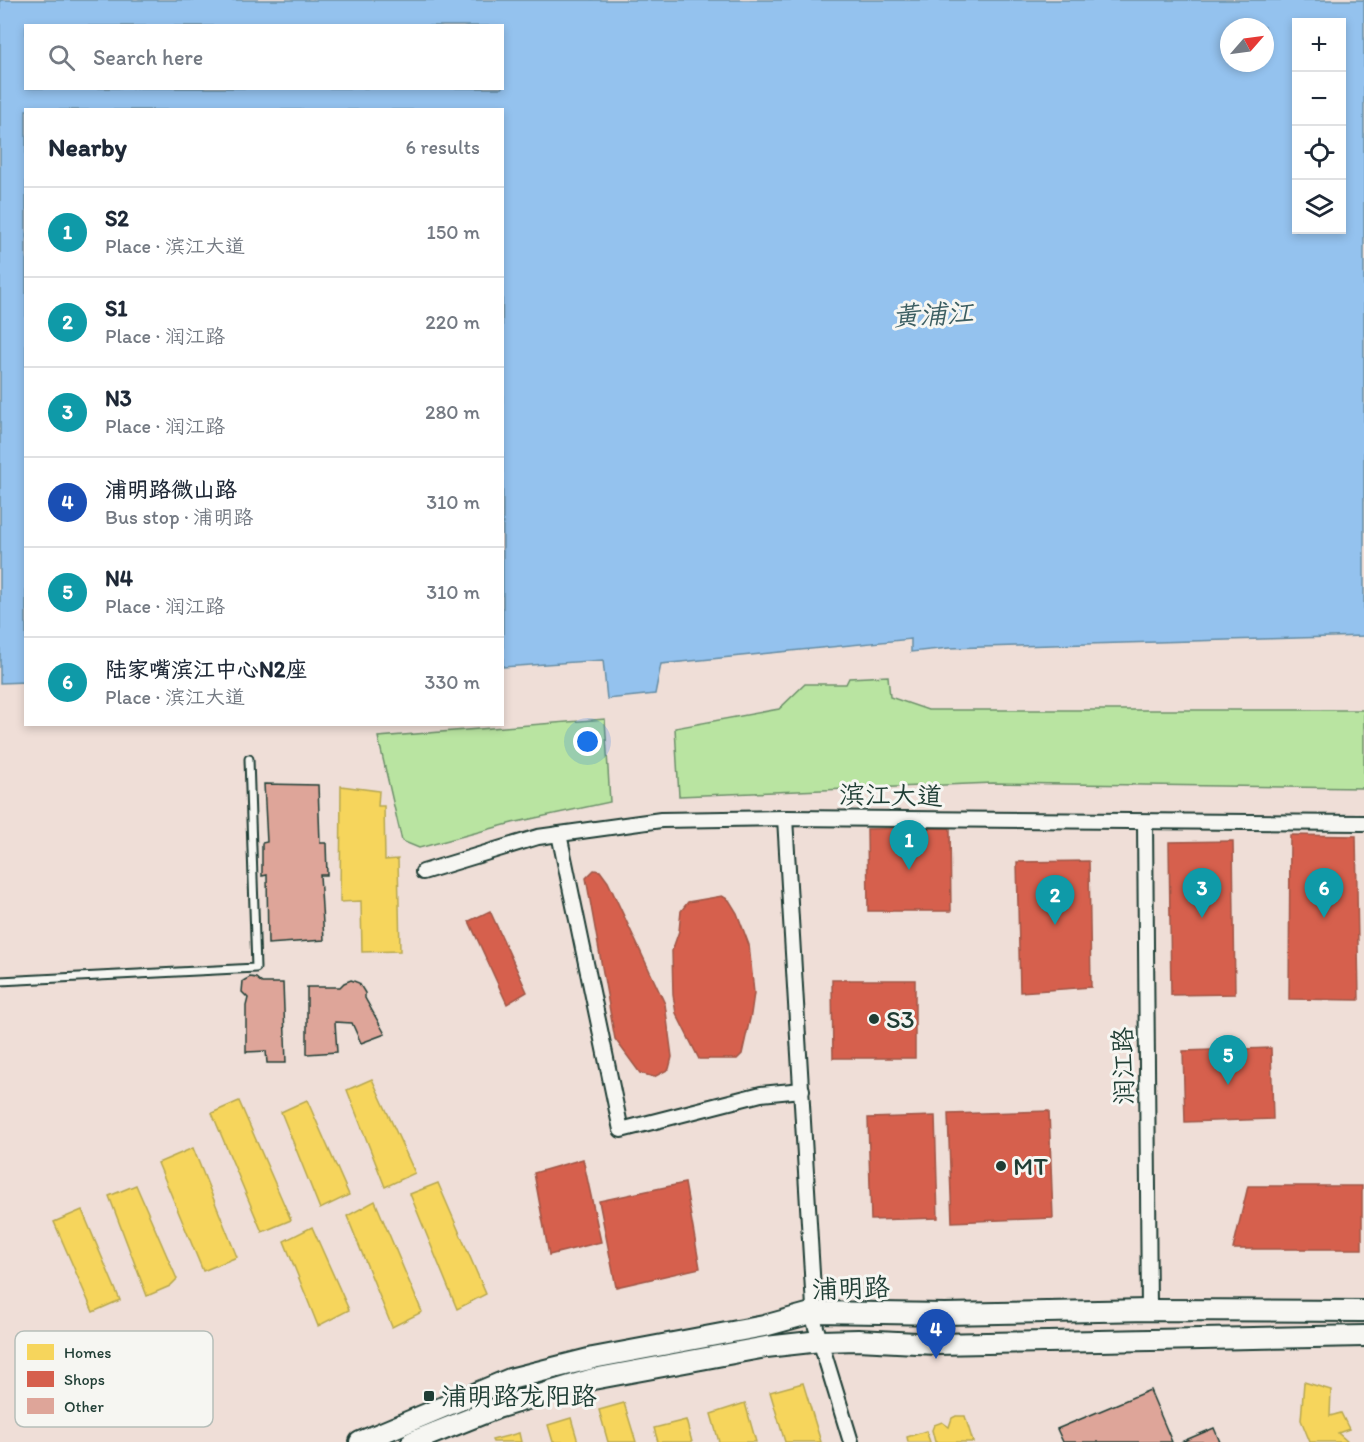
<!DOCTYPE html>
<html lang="en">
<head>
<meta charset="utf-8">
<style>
	:root { --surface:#fff; --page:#f2f2f3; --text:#1f2937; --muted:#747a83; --line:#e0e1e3; --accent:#ea580c }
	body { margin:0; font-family:Itim,"LXGW WenKai TC",sans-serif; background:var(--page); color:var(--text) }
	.controls { position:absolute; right:18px; top:18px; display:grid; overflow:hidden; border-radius:0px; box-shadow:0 3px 9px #0003 }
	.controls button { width:54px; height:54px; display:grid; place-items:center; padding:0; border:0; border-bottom:2px solid var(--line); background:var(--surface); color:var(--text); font:30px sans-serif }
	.compass { position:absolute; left:1220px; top:18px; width:54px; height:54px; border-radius:50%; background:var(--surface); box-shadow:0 3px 9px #0003; rotate:62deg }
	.you { position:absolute; left:588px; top:742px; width:21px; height:21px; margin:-15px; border:4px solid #fff; border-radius:50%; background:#1a73e8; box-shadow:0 0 0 9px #1a73e833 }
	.badge { display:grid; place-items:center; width:39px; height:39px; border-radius:50%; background:var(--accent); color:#fff; font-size:20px; font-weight:700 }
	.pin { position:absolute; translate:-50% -50px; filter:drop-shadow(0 2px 3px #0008) }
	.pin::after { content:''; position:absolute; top:32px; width:21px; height:18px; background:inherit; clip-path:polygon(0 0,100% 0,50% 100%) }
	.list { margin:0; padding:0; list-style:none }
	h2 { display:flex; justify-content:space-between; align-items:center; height:78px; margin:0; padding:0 24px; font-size:26px }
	h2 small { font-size:20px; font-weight:400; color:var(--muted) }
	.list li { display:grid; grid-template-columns:39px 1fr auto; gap:18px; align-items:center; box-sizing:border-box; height:90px; padding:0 24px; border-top:2px solid var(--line) }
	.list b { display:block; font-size:22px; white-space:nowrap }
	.list p { margin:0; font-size:20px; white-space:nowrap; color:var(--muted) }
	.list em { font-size:20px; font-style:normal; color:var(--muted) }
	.icon { flex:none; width:33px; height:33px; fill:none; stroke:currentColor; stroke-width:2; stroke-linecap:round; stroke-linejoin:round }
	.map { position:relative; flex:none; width:1364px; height:1442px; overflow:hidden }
	.search { position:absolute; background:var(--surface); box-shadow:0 3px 9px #0003; left:24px; top:24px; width:480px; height:66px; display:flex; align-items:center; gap:15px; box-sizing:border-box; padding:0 21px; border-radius:0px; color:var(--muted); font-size:22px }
	.panel { position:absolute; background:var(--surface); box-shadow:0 3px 9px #0003; left:24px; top:108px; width:480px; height:618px; border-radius:0px }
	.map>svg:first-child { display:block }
	.green { fill:#b9e4a1; stroke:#6c906a; stroke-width:1.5 }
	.water { fill:#94c2ee; stroke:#658da4; stroke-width:1.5; fill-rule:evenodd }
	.homes { fill:#f6d55c; stroke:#b6a750; stroke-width:1.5 }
	.shops { fill:#d6604d; stroke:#9f5646; stroke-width:1.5 }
	.building { fill:#dea599; stroke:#1f3d34; stroke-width:1.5 }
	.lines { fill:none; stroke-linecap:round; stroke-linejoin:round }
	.lane-casing { stroke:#1f3d34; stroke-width:11 }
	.street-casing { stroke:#1f3d34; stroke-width:18 }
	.secondary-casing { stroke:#1f3d34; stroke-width:24 }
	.lane { stroke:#f6f6f2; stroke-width:7 }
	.street { stroke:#f6f6f2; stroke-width:14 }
	.secondary { stroke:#f6f6f2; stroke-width:20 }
	.poi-dot { fill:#1f3d34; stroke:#f6f6f2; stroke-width:2 }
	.labels { text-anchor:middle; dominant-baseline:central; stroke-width:6; stroke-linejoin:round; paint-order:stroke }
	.street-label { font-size:26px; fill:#1f3d34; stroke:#f6f6f2 }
	.poi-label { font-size:26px; fill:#1f3d34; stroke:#f6f6f2; text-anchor:start }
	.water-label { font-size:27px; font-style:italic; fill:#3c5e62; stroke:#f6f6f2 }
	.key { fill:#f6f6f2; stroke:#b6beb9; stroke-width:1.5 }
	.key-label { font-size:16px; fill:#1f3d34 }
</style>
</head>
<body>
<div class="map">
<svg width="1364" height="1442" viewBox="0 0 1364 1442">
	<rect width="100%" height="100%" fill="#efded7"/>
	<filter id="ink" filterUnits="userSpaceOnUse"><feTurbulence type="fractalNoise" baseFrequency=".0167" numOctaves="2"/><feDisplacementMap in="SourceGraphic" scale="12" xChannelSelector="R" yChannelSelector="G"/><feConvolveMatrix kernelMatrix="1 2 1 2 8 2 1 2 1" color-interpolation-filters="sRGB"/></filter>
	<g filter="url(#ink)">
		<g class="green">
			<polygon points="888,676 890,697 928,710 1364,710 1364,788 993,783 679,796 675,728 779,709 805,684 846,684 849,678"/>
			<polygon points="605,719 610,802 512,823 419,848 402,841 378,737"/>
		</g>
		<path class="water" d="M0 0H1364V636L949 648 911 652V639L661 664 655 694 607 699 603 660 503 667 502 110H26V682L0 683ZM1296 22H1342V230H1296ZM26 26H502V88H26ZM1229 27H1265V63H1229Z"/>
		<g class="homes">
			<polygon points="341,786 379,791 378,806 384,806 385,860 398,859 400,951 362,952 361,901 340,902"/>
			<polygon points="372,1079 415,1173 385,1187 347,1090"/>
			<polygon points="307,1100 349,1195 320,1209 281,1112"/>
			<polygon points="239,1101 291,1220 262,1232 212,1113"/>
			<polygon points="193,1148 237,1257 203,1271 158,1163"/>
			<polygon points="438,1183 486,1294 457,1309 410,1194"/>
			<polygon points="136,1185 177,1279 170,1286 147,1296 109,1196"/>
			<polygon points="375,1201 422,1312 392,1327 347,1216"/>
			<polygon points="82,1210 120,1300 93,1312 54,1222"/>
			<polygon points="312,1227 349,1310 318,1326 284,1241"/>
			<polygon points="1304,1382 1331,1390 1330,1416 1341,1413 1349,1429 1338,1433 1348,1442 1310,1442 1301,1420"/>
			<polygon points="803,1383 821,1442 785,1442 770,1392"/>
			<polygon points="624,1403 636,1442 608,1442 599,1410"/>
			<polygon points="745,1403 756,1442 719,1442 711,1414"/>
			<polygon points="956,1416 965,1416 973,1442 935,1442 932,1430 934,1425 942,1422 949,1427 952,1418"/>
			<polygon points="571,1418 578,1442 553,1442 548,1425"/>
			<polygon points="686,1420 692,1442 658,1442 654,1428"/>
			<polygon points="926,1431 930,1442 908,1442 907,1437"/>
			<polygon points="519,1433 521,1442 493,1442 492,1440"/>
		</g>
		<g class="shops">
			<polygon points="950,828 951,911 868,911 867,829"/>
			<polygon points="1290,835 1356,836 1359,1000 1289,999"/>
			<polygon points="1233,841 1235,994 1171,995 1169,842"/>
			<polygon points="1089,861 1091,987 1020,992 1017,862"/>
			<polygon points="594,870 600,871 608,882 665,1004 672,1057 669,1069 654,1077 640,1073 615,1039 586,878"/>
			<polygon points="722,896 729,900 737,913 749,945 754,993 751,1014 742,1054 737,1059 699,1059 676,1013 673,995 672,951 679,931 681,911 688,902"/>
			<polygon points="490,911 527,992 507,1004 469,921"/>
			<polygon points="832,980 915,980 915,1058 833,1058"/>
			<polygon points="1271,1048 1273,1119 1185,1122 1183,1051"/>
			<polygon points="1049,1111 1053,1218 952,1222 948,1114"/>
			<polygon points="935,1116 938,1218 871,1220 868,1118"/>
			<polygon points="583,1159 601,1242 549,1255 534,1173"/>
			<polygon points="685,1183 700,1268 616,1287 599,1201"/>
			<polygon points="1248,1186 1362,1186 1362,1249 1233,1249"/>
		</g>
		<g class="building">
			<polygon points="264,784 318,785 320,843 326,843 327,875 320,875 324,940 268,944 267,875 262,876 262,843 267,842"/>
			<polygon points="250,977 256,978 262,983 283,983 286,1063 267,1063 266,1051 246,1052 246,1006 248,998 242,992 243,981"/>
			<polygon points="351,980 359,983 365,993 365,998 385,1034 361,1043 352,1023 335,1022 337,1052 307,1054 307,987 340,987 344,983"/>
			<polygon points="1150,1390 1172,1442 1063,1442 1057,1429"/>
			<polygon points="1214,1428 1220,1442 1181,1442"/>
		</g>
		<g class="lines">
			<defs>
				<polyline id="lane" points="0,981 256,968 249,759"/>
				<g id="street">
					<polyline points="785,818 815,1324 851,1442"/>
					<polyline points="1145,822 1149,1310"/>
					<polyline points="559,834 621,1130 761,1094 802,1090"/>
					<polyline points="423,872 538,837 661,820 785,818 1364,823"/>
				</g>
				<g id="secondary">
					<polyline points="360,1442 510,1379 593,1358 764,1326 815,1312 945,1314 1149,1310 1364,1311"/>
					<polyline points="412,1442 497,1408 593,1379 766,1347 820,1341 858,1340 936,1344 1364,1336"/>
				</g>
			</defs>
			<use href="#lane" class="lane-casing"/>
			<use href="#street" class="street-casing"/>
			<use href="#secondary" class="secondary-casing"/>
			<use href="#lane" class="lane"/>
			<use href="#street" class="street"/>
			<use href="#secondary" class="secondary"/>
		</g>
	</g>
	<g class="poi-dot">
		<circle cx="874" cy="1019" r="6"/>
		<circle cx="1001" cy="1166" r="6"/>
		<rect x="423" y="1390" width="12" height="12" rx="3"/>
	</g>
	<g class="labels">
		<g class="street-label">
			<text transform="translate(891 795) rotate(1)">滨江大道</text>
			<text transform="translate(1123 1066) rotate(-91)">润江路</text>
			<text transform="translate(851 1288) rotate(-2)">浦明路</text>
		</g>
		<g class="poi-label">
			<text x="886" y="1019">S3</text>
			<text x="1013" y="1166">MT</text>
			<text x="441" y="1396">浦明路龙阳路</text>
		</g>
		<g class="water-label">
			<text transform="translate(933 314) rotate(-3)">黄浦江</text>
		</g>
	</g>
	<rect x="15" y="1331" width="198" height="96" rx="9" class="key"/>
	<rect x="27" y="1344" width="27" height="16" fill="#f6d55c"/>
	<rect x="27" y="1371" width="27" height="16" fill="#d6604d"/>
	<rect x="27" y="1398" width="27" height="16" fill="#dea599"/>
	<g class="key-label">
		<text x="64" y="1358">Homes</text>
		<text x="64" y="1385">Shops</text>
		<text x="64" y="1412">Other</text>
	</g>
</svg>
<div class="controls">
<button>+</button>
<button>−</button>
<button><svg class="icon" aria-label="locate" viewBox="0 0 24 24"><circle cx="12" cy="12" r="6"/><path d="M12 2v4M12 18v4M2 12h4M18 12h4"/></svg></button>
<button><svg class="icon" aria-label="layers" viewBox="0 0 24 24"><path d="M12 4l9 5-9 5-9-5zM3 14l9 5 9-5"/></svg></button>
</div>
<svg class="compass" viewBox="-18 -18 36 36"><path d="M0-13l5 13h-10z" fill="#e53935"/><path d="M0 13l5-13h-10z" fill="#747a83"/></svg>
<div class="you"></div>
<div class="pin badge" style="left:909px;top:870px;background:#0f9aa8">1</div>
<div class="pin badge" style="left:1055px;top:925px;background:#0f9aa8">2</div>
<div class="pin badge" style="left:1202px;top:918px;background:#0f9aa8">3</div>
<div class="pin badge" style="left:936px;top:1359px;background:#1a4fb4">4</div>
<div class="pin badge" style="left:1228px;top:1085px;background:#0f9aa8">5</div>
<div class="pin badge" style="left:1324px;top:918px;background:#0f9aa8">6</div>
<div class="search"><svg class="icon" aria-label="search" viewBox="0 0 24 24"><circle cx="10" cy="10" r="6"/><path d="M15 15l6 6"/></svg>Search here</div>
<section class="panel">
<h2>Nearby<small>6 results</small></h2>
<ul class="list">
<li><span class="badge" style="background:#0f9aa8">1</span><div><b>S2</b><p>Place · 滨江大道</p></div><em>150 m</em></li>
<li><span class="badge" style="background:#0f9aa8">2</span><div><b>S1</b><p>Place · 润江路</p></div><em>220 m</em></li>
<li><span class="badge" style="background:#0f9aa8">3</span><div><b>N3</b><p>Place · 润江路</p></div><em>280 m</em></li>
<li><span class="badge" style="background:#1a4fb4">4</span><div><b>浦明路微山路</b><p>Bus stop · 浦明路</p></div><em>310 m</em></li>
<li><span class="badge" style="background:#0f9aa8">5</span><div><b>N4</b><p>Place · 润江路</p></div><em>310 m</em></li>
<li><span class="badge" style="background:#0f9aa8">6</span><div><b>陆家嘴滨江中心N2座</b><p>Place · 滨江大道</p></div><em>330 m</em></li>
</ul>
</section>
</div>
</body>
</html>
